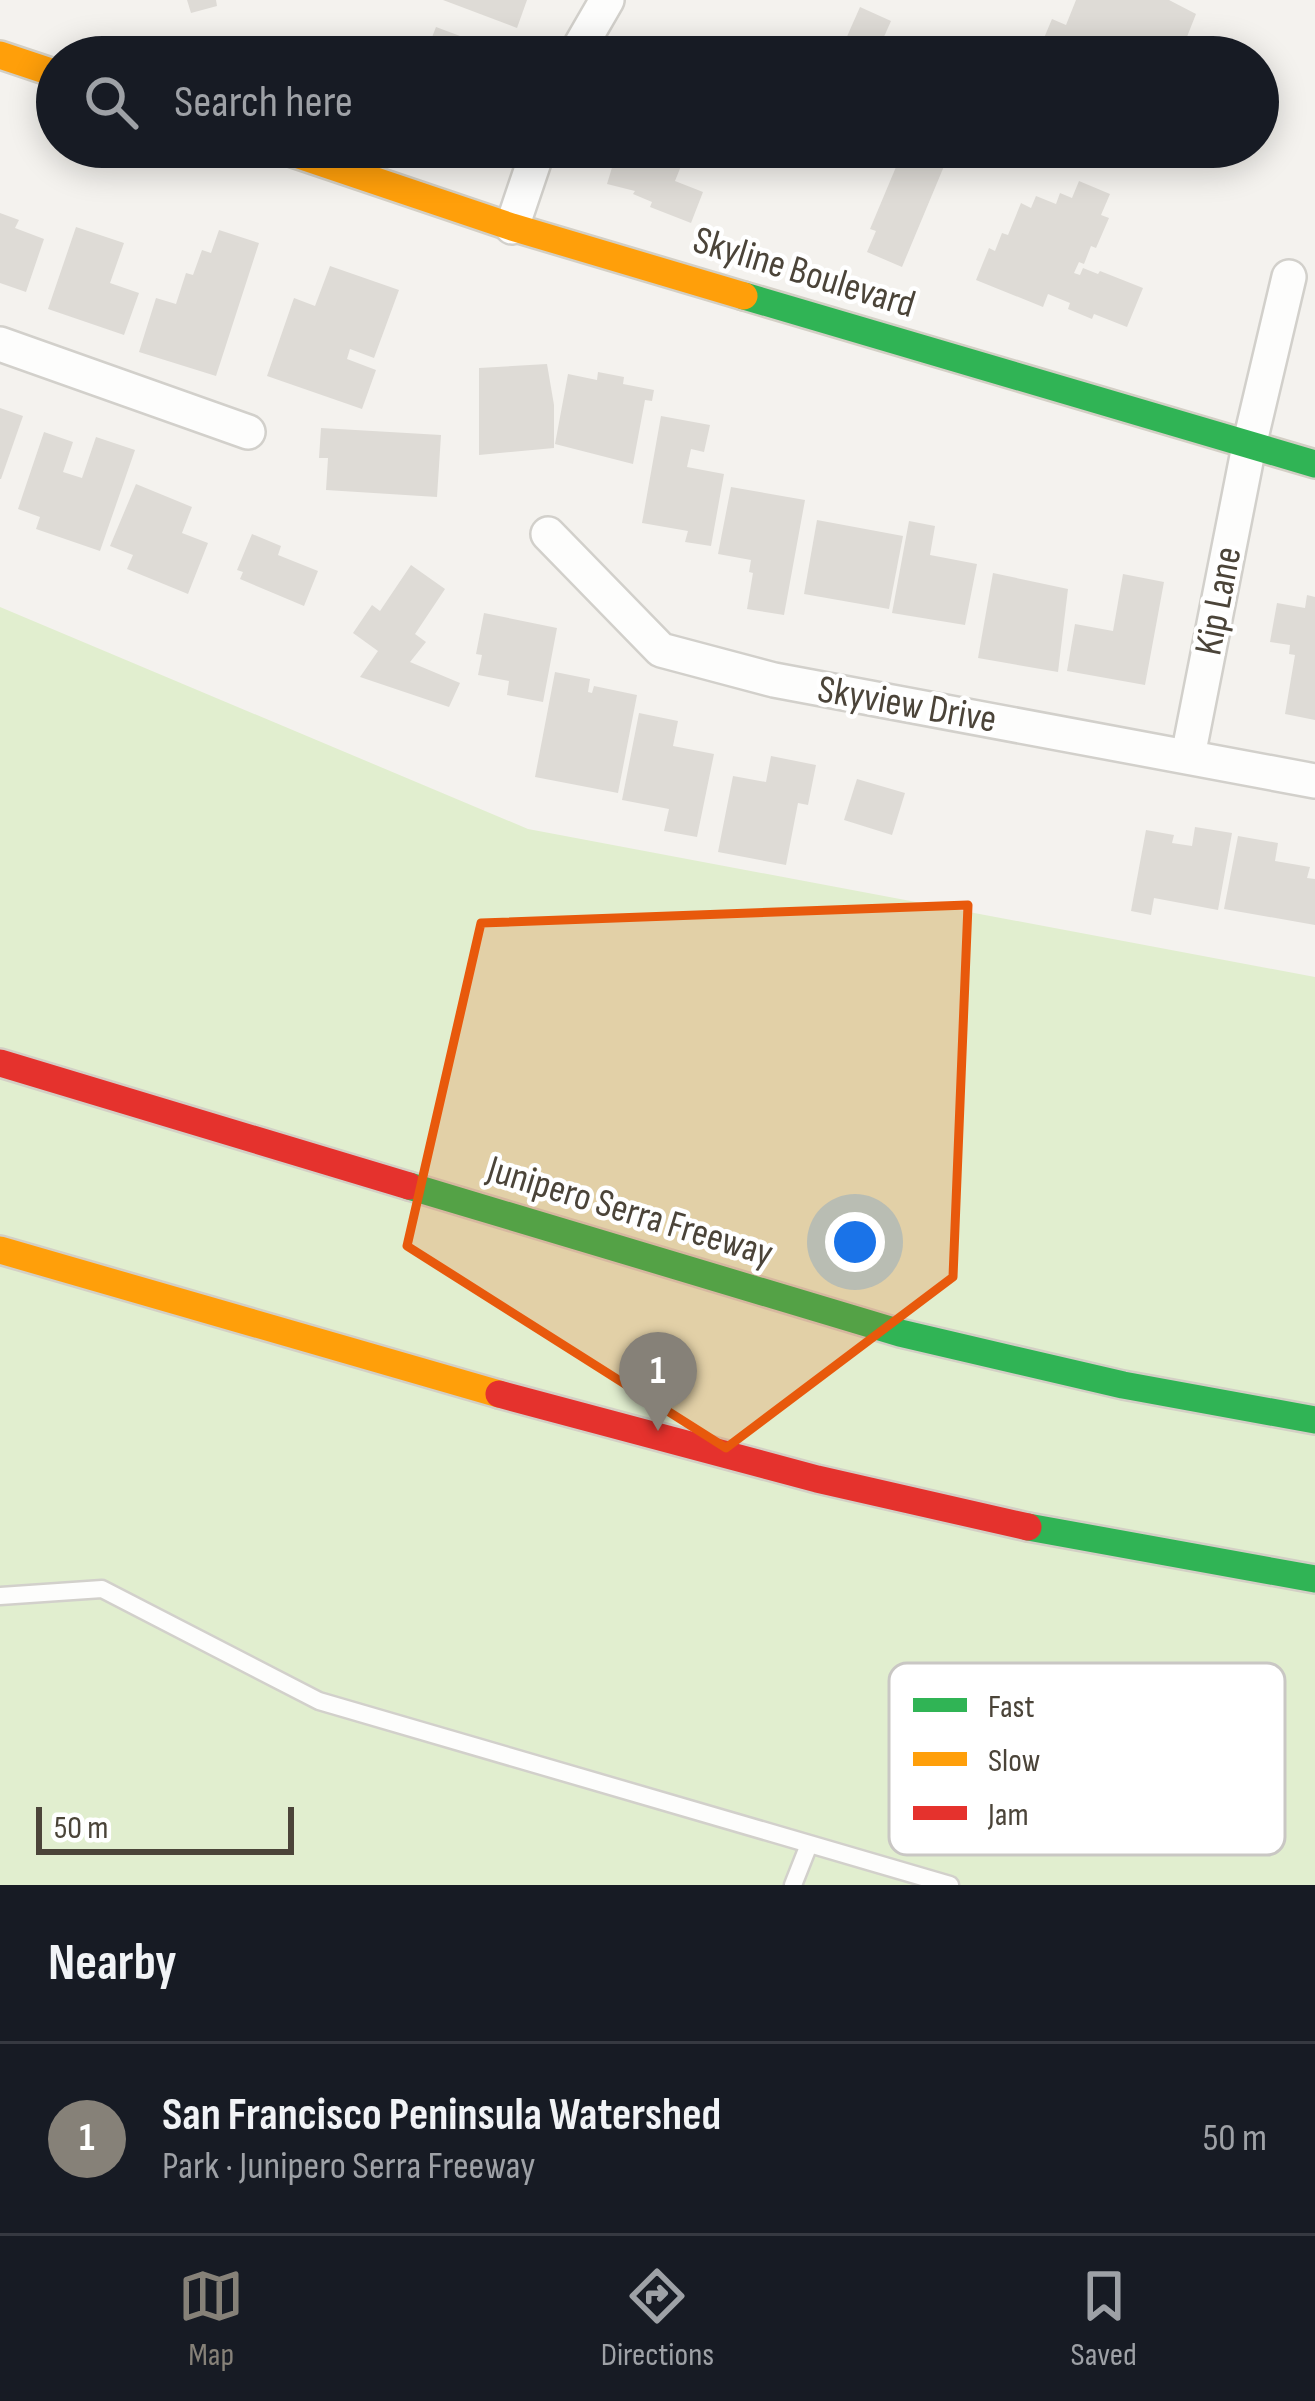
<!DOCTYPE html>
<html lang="en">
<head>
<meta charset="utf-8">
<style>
	:root { --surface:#171b24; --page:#242831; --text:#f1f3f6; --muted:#9ea1a6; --line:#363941; --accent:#868178 }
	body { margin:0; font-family:"Sofia Sans Condensed",sans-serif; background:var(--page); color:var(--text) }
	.scale { position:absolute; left:36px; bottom:30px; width:258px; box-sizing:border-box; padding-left:12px; border:6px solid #4b4439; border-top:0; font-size:33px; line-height:42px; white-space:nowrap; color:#4b4439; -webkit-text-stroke:9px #fff; paint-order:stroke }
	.you { position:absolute; left:855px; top:1242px; width:42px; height:42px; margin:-30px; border:9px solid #fff; border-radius:50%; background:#1a73e8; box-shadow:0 0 0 18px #1a73e833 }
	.badge { display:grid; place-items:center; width:78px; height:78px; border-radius:50%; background:var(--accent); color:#fff; font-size:39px; font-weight:700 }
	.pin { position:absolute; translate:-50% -99px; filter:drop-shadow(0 3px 6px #0008) }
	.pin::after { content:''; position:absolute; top:63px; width:42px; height:36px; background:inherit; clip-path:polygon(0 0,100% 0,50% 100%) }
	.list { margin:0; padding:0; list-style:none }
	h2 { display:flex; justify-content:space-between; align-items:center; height:156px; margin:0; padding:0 48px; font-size:51px }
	h2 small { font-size:39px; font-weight:400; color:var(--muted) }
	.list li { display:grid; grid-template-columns:78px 1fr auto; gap:36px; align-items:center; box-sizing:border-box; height:192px; padding:0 48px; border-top:3px solid var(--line) }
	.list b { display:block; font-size:45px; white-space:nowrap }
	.list p { margin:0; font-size:39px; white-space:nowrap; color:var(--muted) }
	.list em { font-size:39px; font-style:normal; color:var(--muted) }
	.icon { flex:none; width:66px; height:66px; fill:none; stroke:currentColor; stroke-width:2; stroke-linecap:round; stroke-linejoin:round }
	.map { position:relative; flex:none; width:1315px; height:1885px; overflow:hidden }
	.search { position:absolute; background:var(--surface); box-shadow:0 6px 30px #0003; left:36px; right:36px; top:36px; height:132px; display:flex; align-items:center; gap:30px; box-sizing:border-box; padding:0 42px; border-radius:66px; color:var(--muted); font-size:45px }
	.sheet { height:348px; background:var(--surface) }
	nav { display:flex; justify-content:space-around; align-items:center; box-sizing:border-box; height:168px; border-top:3px solid var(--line); background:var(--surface); font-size:33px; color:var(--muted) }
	nav a { display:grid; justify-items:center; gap:6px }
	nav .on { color:var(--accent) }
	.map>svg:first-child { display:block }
	.green { fill:#e1eecf }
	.building { fill:#dedbd6 }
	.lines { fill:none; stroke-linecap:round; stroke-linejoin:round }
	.lane-casing { stroke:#d2d0cb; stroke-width:21 }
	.street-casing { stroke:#d2d0cb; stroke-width:38 }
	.fast-casing { stroke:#d3cfc5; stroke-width:32 }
	.slow-casing { stroke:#d3cfc5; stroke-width:32 }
	.jam-casing { stroke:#d3cfc5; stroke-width:32 }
	.lane { stroke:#fdfdfc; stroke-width:16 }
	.street { stroke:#fdfdfc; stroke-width:33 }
	.fast { stroke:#30b455; stroke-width:27 }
	.slow { stroke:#ff9f0a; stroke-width:27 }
	.jam { stroke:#e5322d; stroke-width:27 }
	.marked { fill:#e8590c; fill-opacity:0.2; stroke:#e8590c; stroke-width:9; stroke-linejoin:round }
	.labels { text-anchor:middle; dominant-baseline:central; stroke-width:9; stroke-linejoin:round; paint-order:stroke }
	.street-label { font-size:39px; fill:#4b4439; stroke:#fff }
	.key { fill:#fff; stroke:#c9c7c4; stroke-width:3 }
	.key-label { font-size:33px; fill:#4b4439 }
</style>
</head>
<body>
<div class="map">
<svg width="1315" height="1885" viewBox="0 0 1315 1885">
	<rect width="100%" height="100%" fill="#f4f2ee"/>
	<polygon class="green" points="0,607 528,829 1315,977 1315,1885 0,1885"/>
	<g class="building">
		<polygon points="187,0 216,0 217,6 191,13"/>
		<polygon points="443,0 527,0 517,28"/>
		<polygon points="1076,0 1169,0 1196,14 1179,57 1036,57 1052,19 1066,25"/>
		<polygon points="860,7 891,21 875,57 838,57"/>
		<polygon points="436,27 503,52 501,57 417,57 422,42 429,45"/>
		<polygon points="607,147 682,147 677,158 683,161 675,181 703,192 691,223 650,207 652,202 633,194 635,191 607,184 617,151"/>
		<polygon points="846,147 952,147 902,267 867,252 876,231 870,229 896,167"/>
		<polygon points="1079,181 1110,194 1101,215 1109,218 1096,248 1091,246 1084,264 1079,262 1074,273 1080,275 1083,268 1098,274 1100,271 1143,288 1127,327 1094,314 1092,319 1068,309 1070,303 1048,294 1043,307 976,280 989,248 995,251 1002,233 1008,235 1021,203 1031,208 1036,196 1056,204 1060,193 1072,198"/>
		<polygon points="0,213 19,220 15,228 44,239 26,292 0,283"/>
		<polygon points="76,227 124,243 110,283 139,293 124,335 48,309"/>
		<polygon points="219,230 259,243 216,376 139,352 156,298 176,304 186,273 193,275 202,250 211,253"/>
		<polygon points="330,266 399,290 374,358 350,349 347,359 376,370 362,409 267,376 294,298 315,306"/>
		<polygon points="547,364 554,405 554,448 479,455 479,368"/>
		<polygon points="598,372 624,377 623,384 654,390 652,401 645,400 633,464 555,444 568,374 597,380"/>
		<polygon points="0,408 23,416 1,479 0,479"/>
		<polygon points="661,416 710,425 704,452 691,449 687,467 724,474 711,546 685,542 688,531 642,523"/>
		<polygon points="321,428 441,435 437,497 326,490 328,458 319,458"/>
		<polygon points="44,432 73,442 63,472 82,478 96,437 135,450 100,551 36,529 40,517 18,509"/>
		<polygon points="136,484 192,507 182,533 208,543 188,594 127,569 133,555 110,546"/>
		<polygon points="731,487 805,500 784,615 747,609 753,573 749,572 751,560 718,554"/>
		<polygon points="817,520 903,536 889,609 804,594"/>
		<polygon points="909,521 935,526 930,555 977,564 965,625 892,613"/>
		<polygon points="252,534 281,546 278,555 318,571 304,606 240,579 243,572 237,570"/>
		<polygon points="411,565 445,589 415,634 426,642 410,662 460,683 449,707 360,677 378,651 353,633 372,605 380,611"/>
		<polygon points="993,573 1068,589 1058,672 978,658"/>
		<polygon points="1123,574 1164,582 1145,685 1067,671 1075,624 1113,631"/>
		<polygon points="1307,595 1315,597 1315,720 1285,714 1295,655 1289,654 1290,645 1270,642 1277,603 1305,608"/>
		<polygon points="484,613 557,628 543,702 507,695 509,681 478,675 482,655 476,654"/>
		<polygon points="555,672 590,679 588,692 592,693 594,686 637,695 618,793 535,777"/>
		<polygon points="639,713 678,721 673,746 714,754 697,837 664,831 669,809 622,800"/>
		<polygon points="771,756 816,765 808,805 798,803 786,865 718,852 733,776 766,782"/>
		<polygon points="857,779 905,793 892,835 844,820"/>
		<polygon points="1195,827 1232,833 1218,910 1154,898 1151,915 1131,911 1146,830 1174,835 1172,843 1192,846"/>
		<polygon points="1238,836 1278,843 1275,861 1310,867 1307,878 1315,879 1315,925 1224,909"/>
	</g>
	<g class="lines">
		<defs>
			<g id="lane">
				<polyline points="0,1596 102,1589 319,1701 950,1885"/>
				<polyline points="793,1885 808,1847"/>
			</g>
			<g id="street">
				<polyline points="574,57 607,0"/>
				<polyline points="512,227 539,147"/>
				<polyline points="0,344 248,432"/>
				<polyline points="548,534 661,650 774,680 1315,781"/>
				<polyline points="1188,756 1249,446 1289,277"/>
			</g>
			<g id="fast">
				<polyline points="744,296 1315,464"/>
				<polyline points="409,1186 900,1333 1123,1385 1315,1420"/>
				<polyline points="1028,1527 1315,1579"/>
			</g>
			<g id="slow">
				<polyline points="0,55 57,74"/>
				<polyline points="275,147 512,227 744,296"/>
				<polyline points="0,1250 499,1394"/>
			</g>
			<g id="jam">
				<polyline points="0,1063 409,1186"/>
				<polyline points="499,1394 817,1479 1028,1527"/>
			</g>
		</defs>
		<use href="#lane" class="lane-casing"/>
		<use href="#street" class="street-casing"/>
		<use href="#fast" class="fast-casing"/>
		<use href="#slow" class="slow-casing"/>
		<use href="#jam" class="jam-casing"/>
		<use href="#lane" class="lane"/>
		<use href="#street" class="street"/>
		<use href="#fast" class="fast"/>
		<use href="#slow" class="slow"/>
		<use href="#jam" class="jam"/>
	</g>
	<path class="marked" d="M968 905 953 1277 726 1448 407 1246 481 923Z"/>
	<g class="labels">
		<g class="street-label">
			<text transform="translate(804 273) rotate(17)">Skyline Boulevard</text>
			<text transform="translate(1219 601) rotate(-79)">Kip Lane</text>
			<text transform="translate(907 705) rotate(10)">Skyview Drive</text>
			<text transform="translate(630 1212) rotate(17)">Junipero Serra Freeway</text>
		</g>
	</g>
	<rect x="889" y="1663" width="396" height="192" rx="18" class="key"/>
	<rect x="913" y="1698" width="54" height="14" fill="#30b455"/>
	<rect x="913" y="1752" width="54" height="14" fill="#ff9f0a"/>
	<rect x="913" y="1806" width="54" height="14" fill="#e5322d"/>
	<g class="key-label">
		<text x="988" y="1717">Fast</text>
		<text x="988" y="1771">Slow</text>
		<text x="988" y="1825">Jam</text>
	</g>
</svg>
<div class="scale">50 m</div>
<div class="you"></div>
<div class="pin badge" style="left:658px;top:1431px">1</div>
<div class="search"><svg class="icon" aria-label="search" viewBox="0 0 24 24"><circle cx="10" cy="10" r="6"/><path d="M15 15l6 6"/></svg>Search here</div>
</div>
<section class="sheet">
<h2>Nearby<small></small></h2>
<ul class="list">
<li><span class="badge">1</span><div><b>San Francisco Peninsula Watershed</b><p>Park · Junipero Serra Freeway</p></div><em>50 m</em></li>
</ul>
</section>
<nav>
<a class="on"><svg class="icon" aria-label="map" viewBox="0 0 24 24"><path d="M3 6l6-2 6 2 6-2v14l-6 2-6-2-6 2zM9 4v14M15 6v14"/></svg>Map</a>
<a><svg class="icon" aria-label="directions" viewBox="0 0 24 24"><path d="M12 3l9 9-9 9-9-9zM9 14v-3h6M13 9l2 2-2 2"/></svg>Directions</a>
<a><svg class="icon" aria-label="saved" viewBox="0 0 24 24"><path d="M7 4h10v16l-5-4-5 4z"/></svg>Saved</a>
</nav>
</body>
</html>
